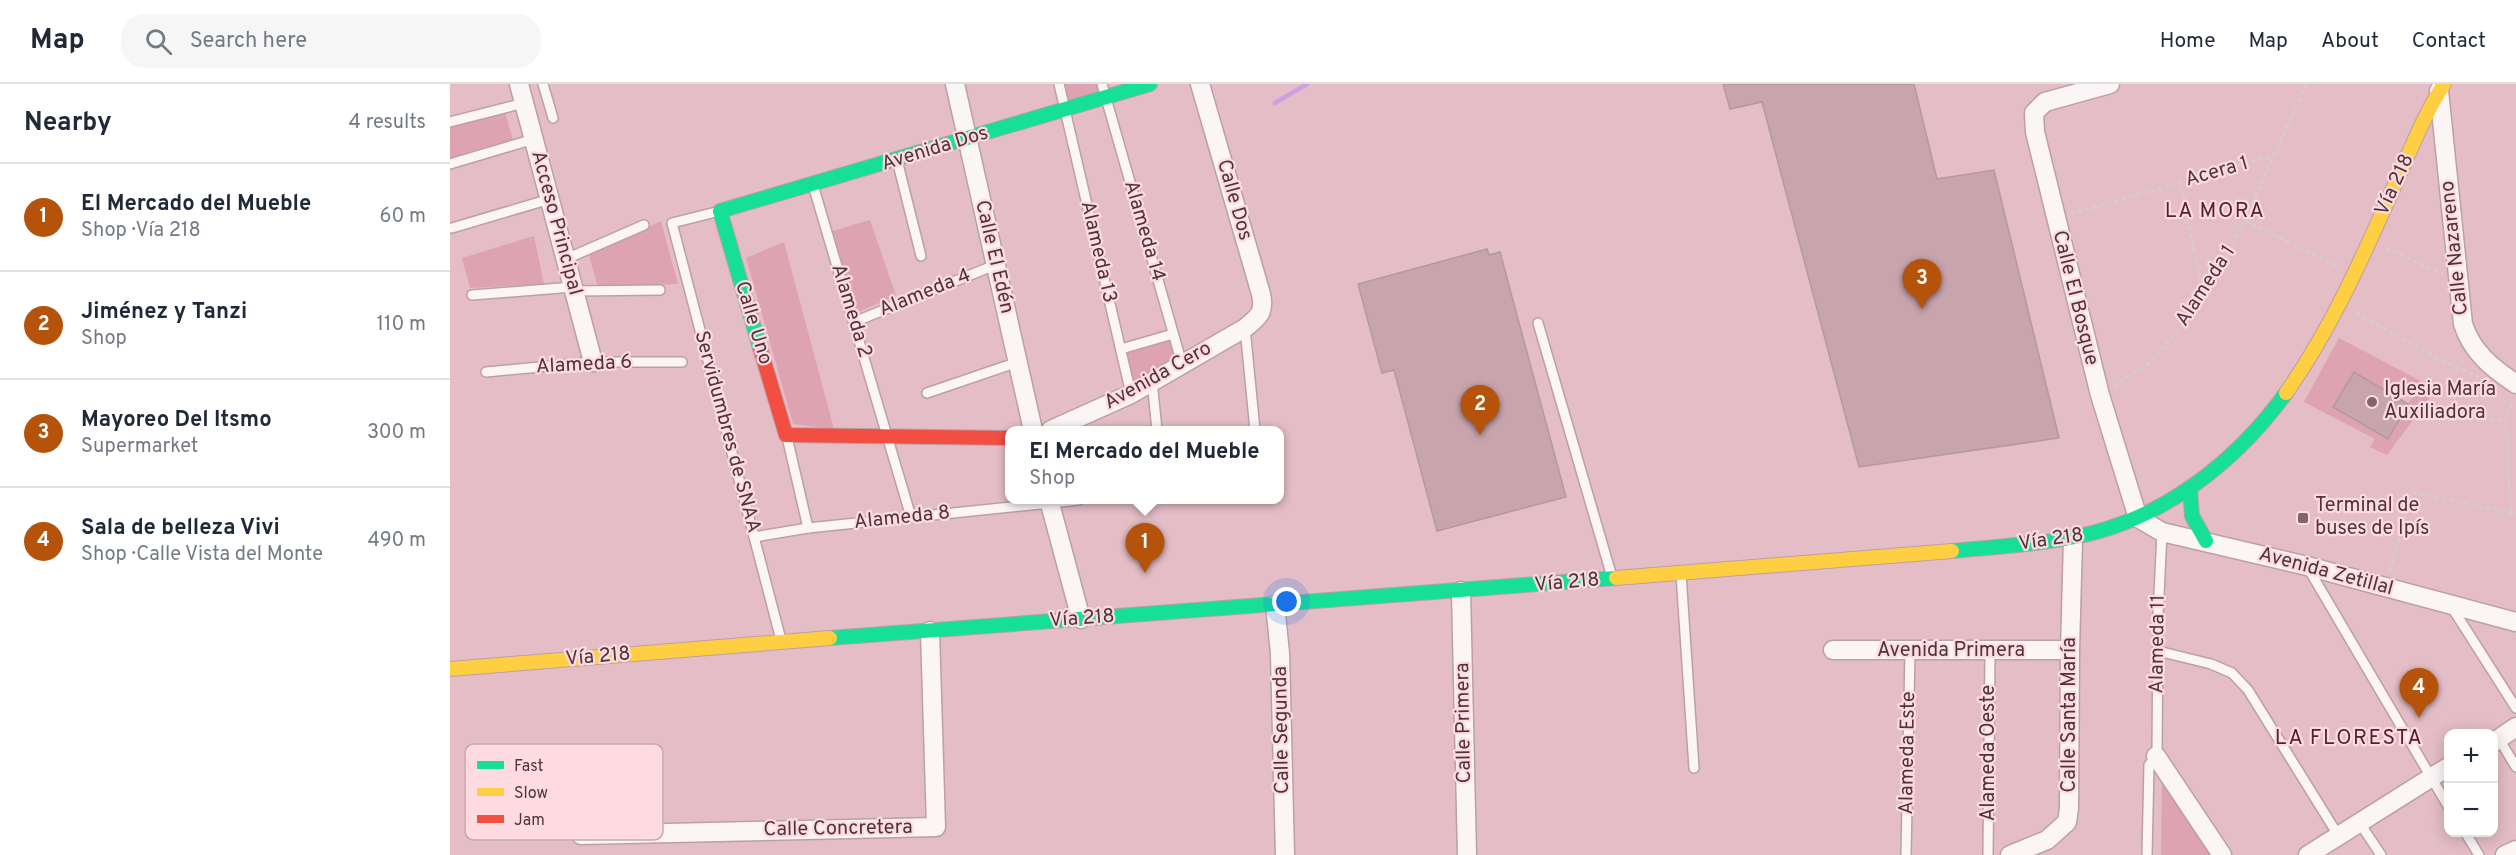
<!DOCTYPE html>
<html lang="en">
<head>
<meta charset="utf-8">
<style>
	:root { --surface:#fff; --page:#f6f6f7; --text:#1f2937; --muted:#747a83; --line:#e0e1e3; --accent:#b45309 }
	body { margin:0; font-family:Overpass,sans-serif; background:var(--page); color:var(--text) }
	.controls { position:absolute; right:18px; bottom:18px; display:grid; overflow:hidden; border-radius:12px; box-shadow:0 3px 15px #0003 }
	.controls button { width:54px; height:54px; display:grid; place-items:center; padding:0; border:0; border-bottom:2px solid var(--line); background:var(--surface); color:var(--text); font:30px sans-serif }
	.you { position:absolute; left:837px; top:518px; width:21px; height:21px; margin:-15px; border:4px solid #fff; border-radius:50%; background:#1a73e8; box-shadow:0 0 0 9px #1a73e833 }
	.badge { display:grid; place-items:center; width:39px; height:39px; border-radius:50%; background:var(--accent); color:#fff; font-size:20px; font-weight:700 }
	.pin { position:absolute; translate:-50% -50px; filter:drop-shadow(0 2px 3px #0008) }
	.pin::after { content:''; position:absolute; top:32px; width:21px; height:18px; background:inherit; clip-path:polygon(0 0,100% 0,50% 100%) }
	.popup { position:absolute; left:555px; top:342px; width:279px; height:78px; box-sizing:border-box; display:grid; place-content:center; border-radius:12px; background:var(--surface); filter:drop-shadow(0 2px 4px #0005); font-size:20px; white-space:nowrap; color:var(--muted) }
	.popup b { font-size:22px; color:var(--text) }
	.popup::after { content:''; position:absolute; left:50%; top:100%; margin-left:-12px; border:12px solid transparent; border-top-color:var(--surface) }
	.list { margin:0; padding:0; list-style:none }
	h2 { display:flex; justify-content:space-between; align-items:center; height:78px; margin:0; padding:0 24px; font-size:26px }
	h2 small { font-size:20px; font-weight:400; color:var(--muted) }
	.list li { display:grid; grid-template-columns:39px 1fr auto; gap:18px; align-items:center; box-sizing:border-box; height:108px; padding:0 24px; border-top:2px solid var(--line) }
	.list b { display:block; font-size:22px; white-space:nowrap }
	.list p { margin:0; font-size:20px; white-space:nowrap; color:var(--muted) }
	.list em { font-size:20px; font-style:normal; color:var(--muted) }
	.icon { flex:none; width:33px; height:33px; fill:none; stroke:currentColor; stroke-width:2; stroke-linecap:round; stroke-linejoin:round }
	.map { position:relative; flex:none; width:2066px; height:771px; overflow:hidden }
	header { display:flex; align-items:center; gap:36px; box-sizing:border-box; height:84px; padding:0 30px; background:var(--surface); border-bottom:2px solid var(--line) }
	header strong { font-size:28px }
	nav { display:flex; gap:33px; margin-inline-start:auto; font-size:21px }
	.search { width:420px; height:54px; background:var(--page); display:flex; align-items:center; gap:15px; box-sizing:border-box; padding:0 21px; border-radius:24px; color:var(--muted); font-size:22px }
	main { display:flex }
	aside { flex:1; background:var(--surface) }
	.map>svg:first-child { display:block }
	.green { fill:#dda3b0; fill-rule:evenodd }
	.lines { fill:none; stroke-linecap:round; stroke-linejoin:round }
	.stream { stroke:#caa2e1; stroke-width:4.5 }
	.building { fill:#c8a4ad; stroke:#b698a0; stroke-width:1.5 }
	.lane-casing { stroke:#bd9fa6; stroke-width:12 }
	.street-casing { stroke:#bd9fa6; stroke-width:21 }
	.fast-casing { stroke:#bd9fa6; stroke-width:16 }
	.slow-casing { stroke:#bd9fa6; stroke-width:16 }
	.jam-casing { stroke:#bd9fa6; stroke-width:16 }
	.path { stroke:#d6cbce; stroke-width:3; stroke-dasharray:4.5 3; stroke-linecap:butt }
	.lane { stroke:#fbf5f6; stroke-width:9 }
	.street { stroke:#fbf5f6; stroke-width:18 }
	.fast { stroke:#16e098; stroke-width:14 }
	.slow { stroke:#ffcf43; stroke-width:14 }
	.jam { stroke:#f24e42; stroke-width:14 }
	.poi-dot { fill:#83646b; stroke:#fedae1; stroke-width:2 }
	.labels { text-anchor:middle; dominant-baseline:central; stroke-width:4.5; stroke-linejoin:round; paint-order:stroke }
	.street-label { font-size:20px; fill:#4f343a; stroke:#fedae1 }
	.poi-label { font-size:20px; fill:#4f343a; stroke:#fedae1; text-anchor:start }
	.neighbourhood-label { font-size:21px; letter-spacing:1.5px; fill:#572030; stroke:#fedae1 }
	.key { fill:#fedae1; stroke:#caa8af; stroke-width:1.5 }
	.key-label { font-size:16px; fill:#4f343a }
</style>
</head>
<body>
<header>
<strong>Map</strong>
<div class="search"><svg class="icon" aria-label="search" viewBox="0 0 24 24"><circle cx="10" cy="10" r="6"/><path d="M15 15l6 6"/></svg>Search here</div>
<nav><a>Home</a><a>Map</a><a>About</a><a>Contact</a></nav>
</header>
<main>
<aside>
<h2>Nearby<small>4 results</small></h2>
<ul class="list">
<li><span class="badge">1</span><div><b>El Mercado del Mueble</b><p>Shop · Vía 218</p></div><em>60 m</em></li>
<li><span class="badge">2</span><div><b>Jiménez y Tanzi</b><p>Shop</p></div><em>110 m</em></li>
<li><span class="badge">3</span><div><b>Mayoreo Del Itsmo</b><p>Supermarket</p></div><em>300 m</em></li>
<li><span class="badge">4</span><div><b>Sala de belleza Vivi</b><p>Shop · Calle Vista del Monte</p></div><em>490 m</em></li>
</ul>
</aside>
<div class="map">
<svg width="2066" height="771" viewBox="0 0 2066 771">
	<rect width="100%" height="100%" fill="#e4bdc6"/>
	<g class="green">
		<polygon points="614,0 648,0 651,8 619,19"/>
		<polygon points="55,28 63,56 0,75 0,44"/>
		<polygon points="420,136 446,212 406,229 383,147"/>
		<polygon points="211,137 228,200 148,203 139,171"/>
		<polygon points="84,152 94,200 20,204 12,174"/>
		<polygon points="334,158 384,345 343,340 296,174"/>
		<polygon points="720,253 727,278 682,303 674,268"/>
		<path d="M1889 254 1986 305 1937 371 1920 363 1925 355 1854 318ZM1904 288 1949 314 1953 307 1962 313 1938 355 1883 323Z"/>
		<polygon points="1712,686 1769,771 1711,771"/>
	</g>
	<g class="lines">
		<polyline class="stream" points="825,19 857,0"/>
	</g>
	<g class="building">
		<polygon points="1273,0 1464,0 1487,95 1544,86 1609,354 1409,383 1312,18 1280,25"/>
		<polygon points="1037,165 1039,171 1050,168 1116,413 987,447 944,286 932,289 908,200"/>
		<polygon points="1904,288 1958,320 1938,355 1883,323"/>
	</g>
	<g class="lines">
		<defs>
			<g id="lane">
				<polyline points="93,0 103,34"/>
				<polyline points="609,0 681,310"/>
				<polyline points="652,0 732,280"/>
				<polyline points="0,38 74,19"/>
				<polyline points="447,76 471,172"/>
				<polyline points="0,80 84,55"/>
				<polyline points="363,101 461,433"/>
				<polyline points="270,127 222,139 331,556"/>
				<polyline points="2,144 100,115"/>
				<polyline points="116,175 194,141"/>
				<polyline points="124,207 210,206"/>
				<polyline points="22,211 123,203"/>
				<polyline points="404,238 545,181"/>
				<polyline points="1088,239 1162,493"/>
				<polyline points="795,244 805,346"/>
				<polyline points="671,265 723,250"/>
				<polyline points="36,288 143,278 232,278"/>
				<polyline points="702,297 707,346"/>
				<polyline points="477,309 568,278"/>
				<polyline points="337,353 358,444"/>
				<polyline points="304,453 358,444 629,416"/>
				<polyline points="1858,484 1998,722"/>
				<polyline points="1231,490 1244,684"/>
				<polyline points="2001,522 2066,624"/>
				<polyline points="1708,567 1761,580 1782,589 1798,606 1888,751"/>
				<polyline points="2049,655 2066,683"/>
				<polyline points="1909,738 1931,771"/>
				<polyline points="2015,748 2029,771"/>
				<polyline points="1456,771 1460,568"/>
				<polyline points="1538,771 1540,568"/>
				<polyline points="1697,771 1699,681 1707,672 1708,532 1712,448"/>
			</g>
			<g id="street">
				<polyline points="69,0 143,278"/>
				<polyline points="505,0 583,346"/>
				<polyline points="1660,0 1595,18 1584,29 1585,48 1650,311 1688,434 1712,448 1857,482 2066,538"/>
				<path d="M1989 7 2013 240C2022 268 2042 284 2066 300"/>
				<path d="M601 346 681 310 795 244C809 233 815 228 811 210L750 0"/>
				<polyline points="599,416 631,535"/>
				<polyline points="1011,507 1017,771"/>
				<polyline points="825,521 830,569 835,771"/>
				<polyline points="1383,566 1620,566"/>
				<polyline points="2044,658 2066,643"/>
				<polyline points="1706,672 1772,771"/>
				<polyline points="131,751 486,743 480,547"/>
				<polyline points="1560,771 1597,756 1617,738 1619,724 1620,566 1623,455"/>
				<polyline points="1858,771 1998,683"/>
				<polyline points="2055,771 2066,766"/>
			</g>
			<g id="fast">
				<polyline points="310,264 270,127 700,0"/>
				<polyline points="1740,405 1742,432 1756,457"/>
				<path d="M1502 467C1543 463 1585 461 1625 453 1712 436 1785 379 1836 309"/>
				<polyline points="380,554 1166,494"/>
			</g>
			<g id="slow">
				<path d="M1836 309C1882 244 1914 170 1946 98 1961 65 1974 31 1994 0"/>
				<polyline points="1166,494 1502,467"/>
				<polyline points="0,585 380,554"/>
			</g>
			<polyline id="jam" points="310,264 336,351 560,354"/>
		</defs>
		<use href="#lane" class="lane-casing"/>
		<use href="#street" class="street-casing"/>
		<use href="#fast" class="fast-casing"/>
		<use href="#slow" class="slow-casing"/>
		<use href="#jam" class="jam-casing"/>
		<g class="path">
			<polyline points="1730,98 1753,209"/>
			<polyline points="1621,130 1825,71"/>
			<polyline points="1795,137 1888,182"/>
			<polyline points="1936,164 1993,190"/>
			<polyline points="1906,229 1991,276 2030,294"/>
			<polyline points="1664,302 1701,278 1736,237 1753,211 1780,168 1856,0"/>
			<polyline points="1980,326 2056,338"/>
			<polyline points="2061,428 2056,338 2063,317"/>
			<polyline points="1940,487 1962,408 2066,430"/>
		</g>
		<use href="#lane" class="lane"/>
		<use href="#street" class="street"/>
		<use href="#fast" class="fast"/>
		<use href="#slow" class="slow"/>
		<use href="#jam" class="jam"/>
	</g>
	<g class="poi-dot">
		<circle cx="1922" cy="318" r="6"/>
		<rect x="1847" y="428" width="12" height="12" rx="3"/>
	</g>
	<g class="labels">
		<g class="street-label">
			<text transform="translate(485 65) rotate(-17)">Avenida Dos</text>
			<text transform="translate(1767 88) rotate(-16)">Acera 1</text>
			<text transform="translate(1945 101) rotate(-65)">Vía 218</text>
			<text transform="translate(784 116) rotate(74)">Calle Dos</text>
			<text transform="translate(106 139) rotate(75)">Acceso Principal</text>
			<text transform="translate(694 147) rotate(74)">Alameda 14</text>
			<text transform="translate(2005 164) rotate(-96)">Calle Nazareno</text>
			<text transform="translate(648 168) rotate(77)">Alameda 13</text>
			<text transform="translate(544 173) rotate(77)">Calle El Edén</text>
			<text transform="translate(1756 202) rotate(-57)">Alameda 1</text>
			<text transform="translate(475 209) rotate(-22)">Alameda 4</text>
			<text transform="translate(1625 214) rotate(76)">Calle El Bosque</text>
			<text transform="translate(401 227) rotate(73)">Alameda 2</text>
			<text transform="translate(303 239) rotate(73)">Calle Uno</text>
			<text transform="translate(134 281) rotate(-3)">Alameda 6</text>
			<text transform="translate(708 292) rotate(-29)">Avenida Cero</text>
			<text transform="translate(277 348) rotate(75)">Servidumbres de SNAA</text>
			<text transform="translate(452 434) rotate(-6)">Alameda 8</text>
			<text transform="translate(1601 456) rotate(-8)">Vía 218</text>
			<text transform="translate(1876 488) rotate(15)">Avenida Zetillal</text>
			<text transform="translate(1117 499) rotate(-5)">Vía 218</text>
			<text transform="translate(632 535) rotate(-4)">Vía 218</text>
			<text transform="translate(1708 560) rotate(-89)">Alameda 11</text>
			<text x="1501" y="567">Avenida Primera</text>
			<text transform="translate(148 573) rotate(-5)">Vía 218</text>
			<text transform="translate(1620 631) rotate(-90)">Calle Santa María</text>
			<text transform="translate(1014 639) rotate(-91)">Calle Primera</text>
			<text transform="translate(832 646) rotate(-91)">Calle Segunda</text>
			<text transform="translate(1458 669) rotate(-89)">Alameda Este</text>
			<text transform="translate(1539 669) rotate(-90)">Alameda Oeste</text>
			<text transform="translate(388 745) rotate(-1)">Calle Concretera</text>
		</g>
		<g class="poi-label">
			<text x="1934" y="306">Iglesia María<tspan x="1934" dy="23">Auxiliadora</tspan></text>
			<text x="1865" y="422">Terminal de<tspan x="1865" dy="23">buses de Ipís</tspan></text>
		</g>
		<g class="neighbourhood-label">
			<text x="1765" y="127">LA MORA</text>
			<text x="1899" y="654">LA FLORESTA</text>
		</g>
	</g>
	<rect x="15" y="660" width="198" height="96" rx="9" class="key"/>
	<rect x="27" y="677" width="27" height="8" fill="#16e098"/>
	<rect x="27" y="704" width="27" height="8" fill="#ffcf43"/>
	<rect x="27" y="731" width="27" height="8" fill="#f24e42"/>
	<g class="key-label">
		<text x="64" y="687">Fast</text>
		<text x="64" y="714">Slow</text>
		<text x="64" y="741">Jam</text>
	</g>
</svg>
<div class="controls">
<button>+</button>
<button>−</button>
</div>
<div class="you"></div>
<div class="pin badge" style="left:695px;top:489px">1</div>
<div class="popup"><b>El Mercado del Mueble</b>Shop</div>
<div class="pin badge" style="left:1030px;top:351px">2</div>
<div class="pin badge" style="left:1472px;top:225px">3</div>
<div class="pin badge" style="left:1969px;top:634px">4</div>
</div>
</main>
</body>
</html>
